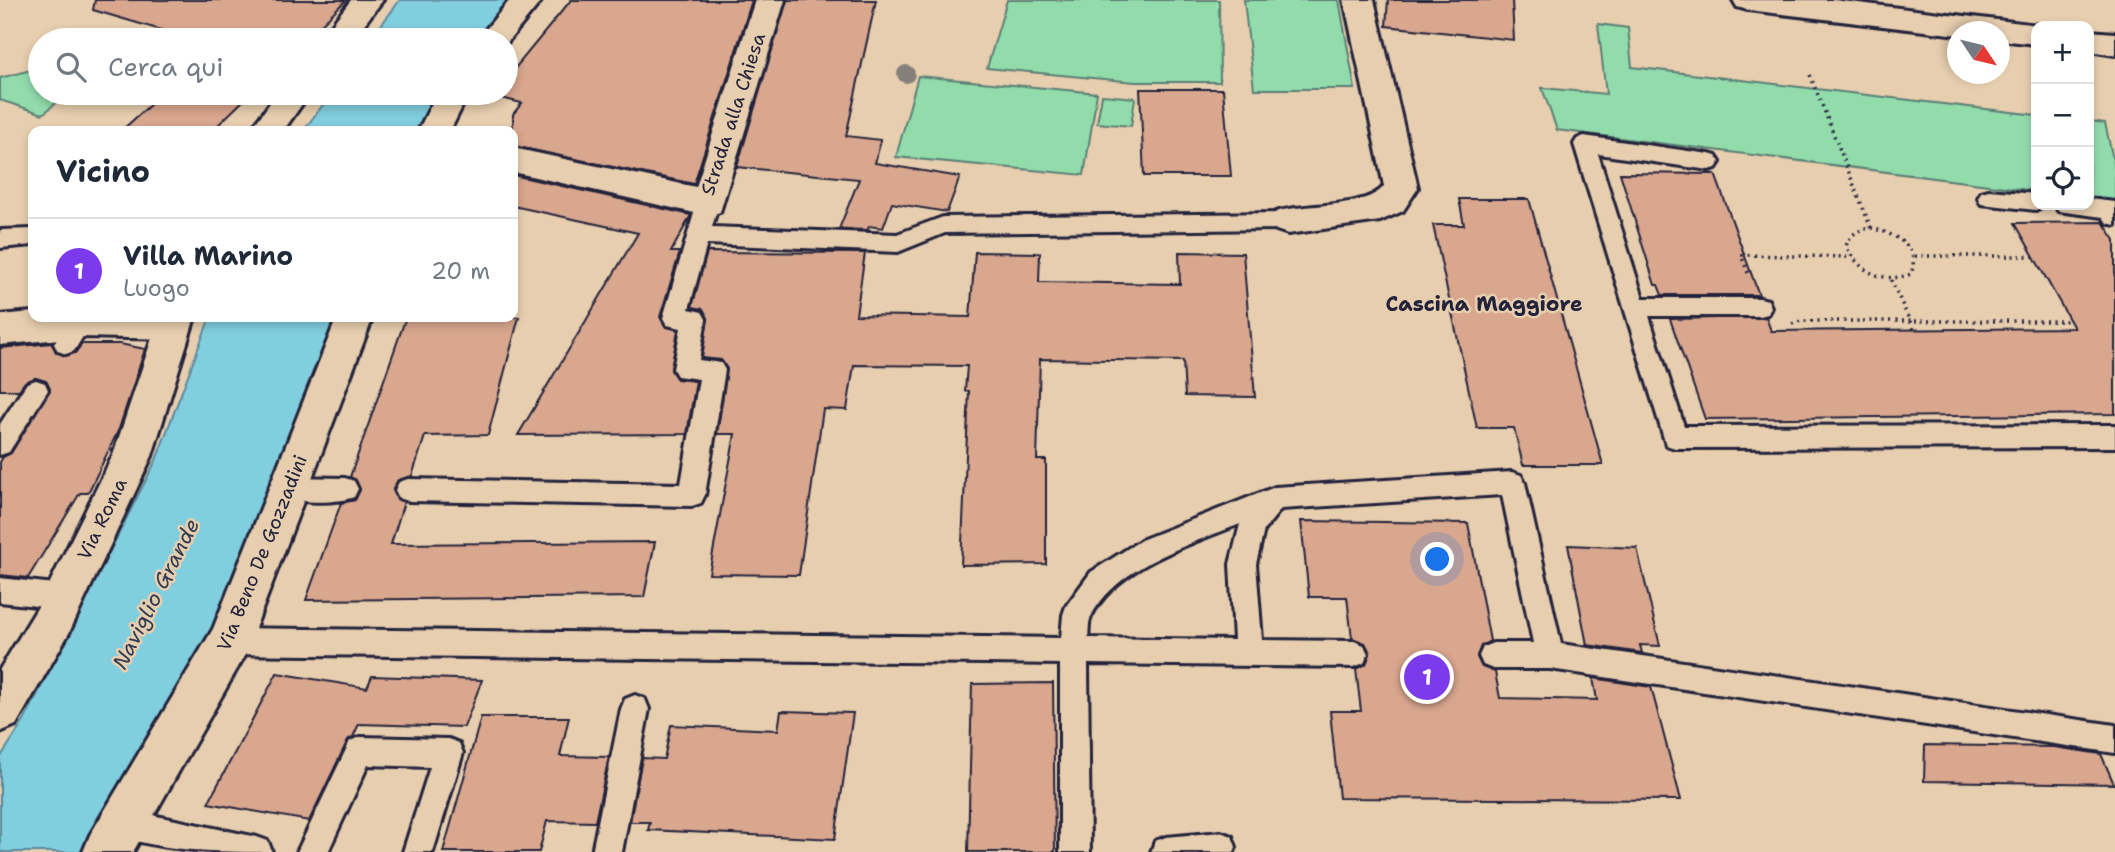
<!DOCTYPE html>
<html lang="it">
<head>
<meta charset="utf-8">
<style>
	:root { --surface:#fff; --page:#f2f2f3; --text:#1f2937; --muted:#747a83; --line:#e0e1e3; --accent:#7c3aed }
	body { margin:0; font-family:"Shantell Sans",sans-serif; background:var(--page); color:var(--text) }
	.controls { position:absolute; right:21px; top:21px; display:grid; overflow:hidden; border-radius:14px; box-shadow:0 4px 10px #0003 }
	.controls button { width:63px; height:63px; display:grid; place-items:center; padding:0; border:0; border-bottom:2px solid var(--line); background:var(--surface); color:var(--text); font:35px sans-serif }
	.compass { position:absolute; left:1947px; top:21px; width:63px; height:63px; border-radius:50%; background:var(--surface); box-shadow:0 4px 10px #0003; rotate:125deg }
	.you { position:absolute; left:1438px; top:560px; width:24px; height:24px; margin:-18px; border:5px solid #fff; border-radius:50%; background:#1a73e8; box-shadow:0 0 0 10px #1a73e833 }
	.badge { display:grid; place-items:center; width:46px; height:46px; border-radius:50%; background:var(--accent); color:#fff; font-size:23px; font-weight:700 }
	.pin { position:absolute; translate:-50% -50%; border:4px solid #fff; box-shadow:0 2px 7px #0006 }
	.list { margin:0; padding:0; list-style:none }
	h2 { display:flex; justify-content:space-between; align-items:center; height:91px; margin:0; padding:0 28px; font-size:30px }
	h2 small { font-size:23px; font-weight:400; color:var(--muted) }
	.list li { display:grid; grid-template-columns:46px 1fr auto; gap:21px; align-items:center; box-sizing:border-box; height:105px; padding:0 28px; border-top:2px solid var(--line) }
	.list b { display:block; font-size:26px; white-space:nowrap }
	.list p { margin:0; font-size:23px; white-space:nowrap; color:var(--muted) }
	.list em { font-size:23px; font-style:normal; color:var(--muted) }
	.icon { flex:none; width:38px; height:38px; fill:none; stroke:currentColor; stroke-width:2; stroke-linecap:round; stroke-linejoin:round }
	.map { position:relative; flex:none; width:2115px; height:852px; overflow:hidden }
	.search { position:absolute; background:var(--surface); box-shadow:0 4px 10px #0003; left:28px; top:28px; width:490px; height:77px; display:flex; align-items:center; gap:18px; box-sizing:border-box; padding:0 24px; border-radius:38px; color:var(--muted); font-size:26px }
	.panel { position:absolute; background:var(--surface); box-shadow:0 4px 10px #0003; left:28px; top:126px; width:490px; height:196px; border-radius:14px }
	.map>svg:first-child { display:block }
	.green { fill:#92dcac; stroke:#5a7f74; stroke-width:2 }
	.water { fill:#80cede; stroke:#5a899d; stroke-width:2 }
	.building { fill:#d9a68e; stroke:#22223b; stroke-width:2 }
	.lines { fill:none; stroke-linecap:round; stroke-linejoin:round }
	.lane-casing { stroke:#22223b; stroke-width:6 }
	.street-casing { stroke:#22223b; stroke-width:6 }
	.secondary-casing { stroke:#22223b; stroke-width:6 }
	.path { stroke:#22223b; stroke-width:3.5; stroke-dasharray:2 4.5; stroke-linecap:butt }
	.lane { fill:#e7ceaf; fill-rule:evenodd }
	.street { fill:#e7ceaf; fill-rule:evenodd }
	.secondary { fill:#e7ceaf; fill-rule:evenodd }
	.tree { fill:#847f79 }
	.labels { text-anchor:middle; dominant-baseline:central; stroke-width:5; stroke-linejoin:round; paint-order:stroke }
	.street-label { font-size:19px; fill:#22223b; stroke:#e7ceaf }
	.neighbourhood-label { font-size:21px; font-weight:bold; fill:#22223b; stroke:#e7ceaf }
	.water-label { font-size:21px; font-style:italic; fill:#303c53; stroke:#e7ceaf }
</style>
</head>
<body>
<div class="map">
<svg width="2115" height="852" viewBox="0 0 2115 852">
	<rect width="100%" height="100%" fill="#e7ceaf"/>
	<filter id="ink" filterUnits="userSpaceOnUse"><feTurbulence type="fractalNoise" baseFrequency=".0143" numOctaves="2"/><feDisplacementMap in="SourceGraphic" scale="14" xChannelSelector="R" yChannelSelector="G"/><feConvolveMatrix kernelMatrix="1 2 1 2 8 2 1 2 1" color-interpolation-filters="sRGB"/></filter>
	<g filter="url(#ink)">
		<g class="green">
			<polygon points="1007,0 1219,0 1220,82 1135,82 987,68"/>
			<polygon points="1244,0 1339,0 1355,89 1254,89"/>
			<polygon points="1598,24 1628,28 1632,67 2036,115 2036,191 1557,130 1542,88 1606,94"/>
			<polygon points="35,69 40,69 40,93 68,93 43,114 0,100 0,78"/>
			<polygon points="918,76 1097,93 1084,175 896,157"/>
			<polygon points="1102,95 1135,98 1131,126 1097,123"/>
			<polygon points="2089,121 2105,123 2115,169 2115,202 2089,199"/>
		</g>
		<g class="water">
			<polygon points="400,0 513,0 480,40 370,40"/>
			<polygon points="332,93 438,93 420,131 303,131"/>
			<polygon points="210,317 335,317 204,670 91,852 0,852 0,758 24,721 156,460"/>
		</g>
		<g class="building">
			<polygon points="95,0 346,0 305,40 195,40 93,10"/>
			<polygon points="571,0 752,0 694,184 513,146 513,114 522,103 492,96 494,93 506,93 506,79"/>
			<polygon points="787,0 876,0 846,136 881,140 875,163 960,177 947,212 892,203 883,228 869,226 868,230 839,229 859,179 737,167"/>
			<polygon points="1388,0 1512,0 1514,40 1386,26"/>
			<polygon points="1140,89 1223,89 1231,176 1144,176"/>
			<polygon points="163,93 251,93 212,131 121,131"/>
			<polygon points="1620,173 1715,174 1759,295 1662,295 1658,285 1655,285"/>
			<polygon points="513,175 691,215 671,252 680,252 660,317 665,326 678,330 671,370 677,379 696,381 687,434 518,435 638,233 513,206"/>
			<polygon points="1459,199 1529,199 1603,465 1523,465 1514,428 1477,428 1433,225 1464,225"/>
			<polygon points="2103,222 2115,240 2115,414 1705,419 1670,319 1766,317 1771,331 2074,328 2015,223"/>
			<polygon points="707,252 865,253 856,315 970,317 975,252 1040,253 1039,282 1180,284 1179,252 1243,253 1255,397 1185,396 1183,361 1040,359 1037,460 1046,460 1046,564 961,565 969,391 965,391 967,366 854,365 847,410 823,409 799,575 709,574 735,434 717,434 727,369 721,360 702,358 708,318 703,309 692,307"/>
			<polygon points="406,317 519,317 488,435 425,436 412,476 398,480 393,489 397,499 404,502 391,544 655,542 644,597 306,600 341,503 355,500 360,490 356,480 350,477"/>
			<polygon points="52,343 56,352 65,356 75,353 82,344 120,344 145,349 119,429 88,493 80,493 28,578 0,575 0,462 3,457 11,453 50,389 46,381 35,378 25,382 19,390 0,390 0,348"/>
			<polygon points="1301,521 1468,523 1490,641 1481,646 1477,657 1482,667 1495,672 1500,698 1597,700 1593,678 1651,687 1681,800 1339,798 1330,711 1361,711 1356,669 1366,664 1370,653 1365,643 1352,638 1347,597 1309,597"/>
			<polygon points="1568,545 1637,548 1660,646 1640,645 1642,653 1587,645"/>
			<polygon points="277,673 367,688 372,676 482,680 464,727 359,724 353,737 348,740 309,821 208,803"/>
			<polygon points="1053,683 1055,852 968,852 972,684"/>
			<polygon points="781,711 853,713 835,839 648,830 650,822 630,822 642,758 664,759 671,725 778,730"/>
			<polygon points="481,717 569,717 560,756 609,757 595,822 547,821 539,852 443,852"/>
			<polygon points="1925,745 2054,747 2101,754 2114,784 1924,781"/>
		</g>
		<g class="lines">
			<defs>
				<g id="lane">
					<polygon points="1584,136 1709,154 1716,156 1720,162 1716,168 1709,170 1598,154 1643,298 1760,298 1768,300 1771,307 1768,314 1760,316 1649,316 1684,426 2115,425 2115,447 1675,448 1666,445 1574,144 1577,139"/>
					<polygon points="1989,190 2036,194 2036,205 2045,205 2036,210 1981,204 1978,198 1981,192"/>
					<polygon points="708,195 716,197 719,203 712,227 897,234 943,217 1288,213 1296,215 1299,221 1296,227 1288,229 945,233 898,252 707,244 689,309 702,312 706,319 699,360 721,363 725,370 705,495 701,503 692,506 408,501 399,498 395,490 399,482 408,479 681,484 699,379 677,376 673,369 681,328 667,325 663,318 697,203 700,197"/>
					<polygon points="2089,199 2115,202 2115,225 2107,223 2103,217 2058,211 2055,205 2089,205"/>
					<polygon points="33,229 33,245 0,248 0,230"/>
					<polygon points="71,317 89,317 92,322 74,351 66,354 58,351 54,344"/>
					<polygon points="36,380 45,383 48,390 9,452 0,455 0,424 27,383"/>
					<path d="M1512 472 1521 475 1525 483 1561 644 2115 725V753L1550 669H1493L1483 665 1479 656 1483 647 1493 643H1533L1502 495 1281 509 1264 530 1256 564 1262 640 1354 641 1364 645 1368 654 1364 663 1354 667 1088 664 1090 852H1060V664L230 654 220 650 216 641 220 632 230 628 1061 638 1063 615 1066 606 1091 572 1141 540 1275 487ZM1240 524 1230 564 1234 640 1088 638C1089 631 1088 622 1091 617 1116 566 1191 544 1240 524Z"/>
					<path d="M289 477 345 478 354 481 358 489 354 497C335 504 299 503 280 496L276 488 280 480Z"/>
					<polygon points="0,578 64,585 73,588 77,597 73,606 64,609 0,602"/>
					<polygon points="635,695 645,699 649,709 622,852 592,852 621,709 625,699"/>
					<polygon points="360,737 449,739 459,743 463,753 433,852 403,852 430,767 368,765 328,852 297,852 350,741"/>
					<path d="M123 809 257 837 268 841 272 852C219 852 163 852 113 834L108 824 113 814Z"/>
					<polygon points="1221,832 1232,836 1236,847 1234,852 1151,852 1155,841 1166,837"/>
				</g>
				<g id="street">
					<polygon points="510,0 542,0 506,44 506,40 477,40"/>
					<polygon points="755,0 785,0 720,212 708,216 513,172 513,148 696,187"/>
					<path d="M1344 0H1374L1418 188 1403 211 1380 221 1288 234 1276 230 1271 221 1276 212C1303 203 1367 209 1384 186Z"/>
					<polygon points="1733,0 1834,0 2046,26 2036,26 2036,44 2000,40 2000,32 1958,32 1958,35 1748,10 1737,7"/>
					<polygon points="2089,31 2115,33 2115,55 2089,51"/>
					<polygon points="437,93 469,93 450,131 418,131"/>
					<polygon points="33,312 33,317 189,317 192,324 187,334 174,339 80,337 0,345 0,315"/>
					<polygon points="337,317 373,317 245,655 133,852 83,852 90,835 213,629"/>
				</g>
				<g id="secondary">
					<polygon points="351,0 383,0 352,40 320,40"/>
					<polygon points="277,93 310,93 283,131 250,131"/>
					<polygon points="159,317 195,317 152,456 69,633 16,725 0,732 0,669 39,605 113,455"/>
				</g>
			</defs>
			<use href="#lane" class="lane-casing"/>
			<use href="#street" class="street-casing"/>
			<use href="#secondary" class="secondary-casing"/>
			<g class="path">
				<polyline points="1810,75 1871,228"/>
				<path d="M1871 228C1895 234 1921 246 1911 274 1883 284 1859 272 1846 246 1851 233 1858 230 1871 228Z"/>
				<polyline points="1915,256 2034,256"/>
				<polyline points="1748,273 1741,255 1850,257"/>
				<polyline points="1891,280 1914,330"/>
				<polyline points="1792,324 1801,321 2070,321"/>
			</g>
			<use href="#lane" class="lane"/>
			<use href="#street" class="street"/>
			<use href="#secondary" class="secondary"/>
		</g>
		<circle class="tree" cx="906" cy="74" r="9"/>
	</g>
	<g class="labels">
		<g class="street-label">
			<text transform="translate(733 114) rotate(-72)">Strada alla Chiesa</text>
			<text transform="translate(102 519) rotate(-64)">Via Roma</text>
			<text transform="translate(262 553) rotate(-68)">Via Beno De Gozzadini</text>
		</g>
		<g class="neighbourhood-label">
			<text x="1484" y="304">Cascina Maggiore</text>
		</g>
		<g class="water-label">
			<text transform="translate(156 594) rotate(-63)">Naviglio Grande</text>
		</g>
	</g>
</svg>
<div class="controls">
<button>+</button>
<button>−</button>
<button><svg class="icon" aria-label="locate" viewBox="0 0 24 24"><circle cx="12" cy="12" r="6"/><path d="M12 2v4M12 18v4M2 12h4M18 12h4"/></svg></button>
</div>
<svg class="compass" viewBox="-18 -18 36 36"><path d="M0-13l5 13h-10z" fill="#e53935"/><path d="M0 13l5-13h-10z" fill="#747a83"/></svg>
<div class="you"></div>
<div class="pin badge" style="left:1427px;top:677px">1</div>
<div class="search"><svg class="icon" aria-label="search" viewBox="0 0 24 24"><circle cx="10" cy="10" r="6"/><path d="M15 15l6 6"/></svg>Cerca qui</div>
<section class="panel">
<h2>Vicino<small></small></h2>
<ul class="list">
<li><span class="badge">1</span><div><b>Villa Marino</b><p>Luogo</p></div><em>20 m</em></li>
</ul>
</section>
</div>
</body>
</html>
